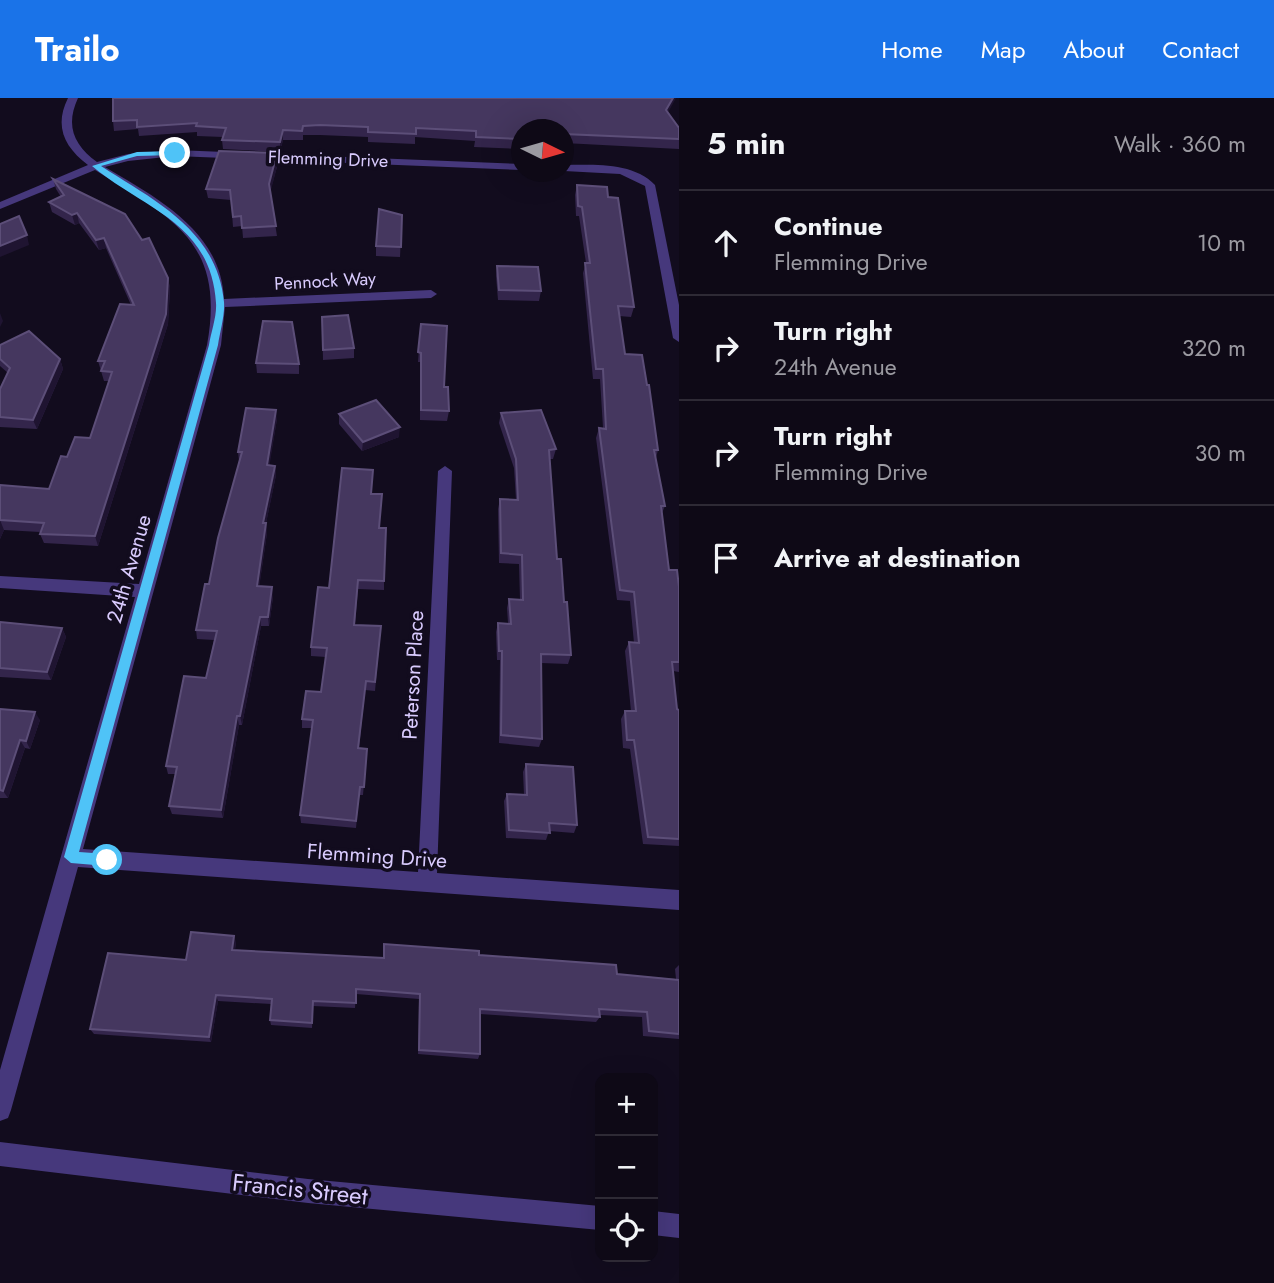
<!DOCTYPE html>
<html lang="en">
<head>
<meta charset="utf-8">
<style>
	:root { --surface:#0e0916; --page:#17121f; --text:#f1f3f6; --muted:#9b9aa1; --line:#2e2a35; --accent:#1a73e8 }
	body { margin:0; font-family:Jost,sans-serif; background:var(--page); color:var(--text) }
	.controls { position:absolute; right:21px; bottom:21px; display:grid; overflow:hidden; border-radius:14px; box-shadow:0 7px 28px #0002 }
	.controls button { width:63px; height:63px; display:grid; place-items:center; padding:0; border:0; border-bottom:2px solid var(--line); background:var(--surface); color:var(--text); font:35px sans-serif }
	.compass { position:absolute; left:511px; top:21px; width:63px; height:63px; border-radius:50%; background:var(--surface); box-shadow:0 7px 28px #0002; rotate:95deg }
	.stop { position:absolute; width:21px; height:21px; margin:-16px; border:5px solid #4fc3f7; border-radius:50%; background:#fff }
	.stop.end { background:#4fc3f7; border-color:#fff; box-shadow:0 2px 7px #0008 }
	.list { margin:0; padding:0; list-style:none }
	h2 { display:flex; justify-content:space-between; align-items:center; height:91px; margin:0; padding:0 28px; font-size:30px }
	h2 small { font-size:23px; font-weight:400; color:var(--muted) }
	.list li { display:grid; grid-template-columns:46px 1fr auto; gap:21px; align-items:center; box-sizing:border-box; height:105px; padding:0 28px; border-top:2px solid var(--line) }
	.list b { display:block; font-size:26px; white-space:nowrap }
	.list p { margin:0; font-size:23px; white-space:nowrap; color:var(--muted) }
	.list em { font-size:23px; font-style:normal; color:var(--muted) }
	.icon { flex:none; width:38px; height:38px; fill:none; stroke:currentColor; stroke-width:2; stroke-linecap:round; stroke-linejoin:round }
	.map { position:relative; flex:none; width:679px; height:1185px; overflow:hidden }
	header { display:flex; align-items:center; gap:42px; box-sizing:border-box; height:98px; padding:0 35px; background:var(--accent); color:#fff }
	header strong { font-size:33px }
	nav { display:flex; gap:38px; margin-inline-start:auto; font-size:24px }
	main { display:flex }
	aside { flex:1; background:var(--surface) }
	.map>svg:first-child { display:block }
	.lines { fill:none; stroke-linecap:round; stroke-linejoin:round }
	.minor { fill:#46387c; fill-rule:evenodd }
	.tertiary { fill:#46387c; fill-rule:evenodd }
	.wall { fill:#33254b }
	.shaded-wall { fill:#1f1431 }
	.building { fill:#45375f; stroke:#5c4e78; stroke-width:2 }
	.route { fill:#4fc3f7 }
	.labels { text-anchor:middle; dominant-baseline:central; stroke-width:7; stroke-linejoin:round; paint-order:stroke }
	.far-street-label { font-size:18px; fill:#d9cbfe; stroke:#120c1e }
	.street-label { font-size:21px; fill:#d9cbfe; stroke:#120c1e }
	.near-street-label { font-size:24px; fill:#d9cbfe; stroke:#120c1e }
</style>
</head>
<body>
<header>
<strong>Trailo</strong>
<nav><a>Home</a><a>Map</a><a>About</a><a>Contact</a></nav>
</header>
<main>
<div class="map">
<svg width="679" height="1185" viewBox="0 0 679 1185">
	<rect width="100%" height="100%" fill="#120c1e"/>
	<g class="lines">
		<g class="minor">
			<path d="M68 0H78C65 28 74 47 97 64L128 56 175 52 522 66V72L175 58 128 63 105 69C157 100 221 133 224 201L431 192 437 196 431 200 225 209 221 247 83 751 418 774 438 373 445 368 452 373 437 775 679 792V812L78 769 11 1012 8 1020 0 1023V972L135 499 0 490V478L139 486 207 247C226 144 172 120 95 72L0 111V104L88 67C64 49 54 28 68 0Z"/>
			<path d="M564 67C594 67 633 64 655 87L679 207V244L673 240 645 88 620 76 564 73Z"/>
		</g>
		<g class="tertiary">
			<polygon points="0,1044 308,1081 600,1108 600,1132 308,1105 0,1068"/>
			<polygon points="653,1113 679,1116 679,1140 653,1137"/>
		</g>
	</g>
	<g class="wall">
		<polygon points="113,0 668,14 679,30 679,51 564,45 564,32 522,32 522,51 474,49 475,43 415,39 415,46 368,44 368,39 320,37 303,37 303,42 283,42 280,54 223,51 222,42 223,39 197,38 197,34 139,38 138,31 114,33 113,23"/>
		<polygon points="277,55 278,65 270,94 277,138 243,140 242,128 233,129 231,102 208,100 206,91"/>
		<polygon points="53,81 168,180 170,190 168,226 98,448 44,445 40,436 40,434 4,432 0,441 0,387 49,391 67,359 90,340 109,283 104,283 98,263 131,207 106,150 99,152 79,125 75,127 52,114 49,104 61,99 56,91"/>
		<polygon points="577,87 608,99 634,209 631,219 619,218 625,256 658,352 656,360 665,408 662,415 669,472 679,489 679,574 673,573 677,611 679,612 679,748 643,746 630,651 623,650 621,621 625,613 631,613 625,553 629,544 634,545 630,503 617,502 596,340 599,330 603,330 600,281 593,281 583,175 586,165 579,118 576,118 575,97"/>
		<polygon points="402,117 400,159 376,158 376,148"/>
		<polygon points="497,168 541,193 539,203 498,202 496,178"/>
		<polygon points="322,219 354,250 354,260 323,262"/>
		<polygon points="421,226 444,289 449,313 447,323 420,322 420,264 418,264"/>
		<polygon points="0,247 60,261 63,271 37,331 0,329 0,291 8,275 0,268"/>
		<polygon points="256,265 299,266 299,276 257,275"/>
		<polygon points="501,315 556,351 553,361 550,361 557,461 571,557 568,566 541,565 542,641 539,649 499,645 500,562 497,562 496,534 498,525 508,525 507,510 509,501 520,502 519,466 499,465 498,411 500,401 516,402 514,370 499,325"/>
		<polygon points="339,316 399,339 362,353 339,326"/>
		<polygon points="277,321 269,367 275,368 276,377 266,425 267,435 259,489 273,499 269,528 261,528 242,627 239,627 223,720 172,716 169,708 176,676 168,676 166,668 206,580 214,542 197,541 196,532 209,486 239,363 238,354"/>
		<polygon points="371,396 379,430 384,483 384,492 358,491 355,527 381,528 375,593 365,592 359,651 367,651 363,697 359,697 356,730 301,725 300,717 312,630 302,630 302,621 321,594 326,559 311,558 311,549 329,490"/>
		<polygon points="0,524 62,530 66,539 51,582 0,579"/>
		<polygon points="0,611 40,622 30,651 25,650 8,700 0,700"/>
		<polygon points="526,666 577,727 574,735 549,733 546,742 506,740 504,703 507,696 524,697 523,674"/>
		<polygon points="236,844 235,852 383,860 479,857 617,876 676,881 675,871 679,867 679,941 643,938 642,919 600,917 600,919 596,924 480,916 480,956 478,961 418,956 419,901 356,896 355,910 313,908 312,930 271,927 270,922 271,906 218,903 211,944 94,936 90,931 186,862"/>
	</g>
	<g class="shaded-wall">
		<polygon points="673,0 676,0 664,22 666,12"/>
		<polygon points="283,32 283,42 280,54 280,44"/>
		<polygon points="277,55 278,65 270,96 269,86"/>
		<polygon points="77,115 79,125 75,127 72,117"/>
		<polygon points="27,137 29,147 0,159 0,148"/>
		<polygon points="104,140 106,150 99,152 96,142"/>
		<polygon points="168,180 170,190 168,226 98,448 95,438"/>
		<polygon points="0,215 3,223 0,229"/>
		<polygon points="60,261 63,271 37,331 33,322"/>
		<polygon points="276,312 277,321 268,377 267,367"/>
		<polygon points="400,329 399,339 362,353 363,344"/>
		<polygon points="275,368 276,377 264,435 263,425"/>
		<polygon points="0,422 4,432 0,441"/>
		<polygon points="266,425 267,435 258,498 257,488"/>
		<polygon points="272,489 273,499 269,528 268,519"/>
		<polygon points="260,519 261,528 242,627 240,618"/>
		<polygon points="62,530 66,539 51,582 47,574"/>
		<polygon points="35,614 40,622 30,651 26,643"/>
		<polygon points="237,618 239,627 223,720 221,712"/>
		<polygon points="20,642 25,650 8,700 3,693"/>
		<polygon points="234,838 236,844 234,858 232,852"/>
		<polygon points="216,897 218,903 211,944 209,939"/>
	</g>
	<g class="building">
		<polygon points="113,0 673,0 666,12 679,30 679,41 564,36 564,32 522,32 522,41 476,39 476,33 416,30 416,36 368,34 368,29 320,27 303,28 302,33 283,32 280,44 222,42 226,30 196,28 197,25 137,29 137,22 113,23"/>
		<polygon points="219,53 277,55 269,86 276,128 242,130 241,118 233,119 230,92 206,91"/>
		<polygon points="53,81 125,116 142,142 149,140 168,180 166,216 95,438 40,436 44,425 0,422 0,387 49,391 61,358 67,359 75,339 90,340 112,274 101,273 105,263 98,263 120,206 134,207 104,140 96,142 77,115 72,117 49,104 64,97"/>
		<polygon points="577,87 607,89 608,99 618,100 634,209 618,208 625,256 642,257 647,287 649,287 658,352 654,352 665,408 661,408 669,472 677,472 679,489 679,564 672,564 677,611 679,612 679,741 648,739 634,642 627,642 625,613 636,613 629,544 639,545 634,494 620,492 599,330 606,331 603,271 596,271 585,165 590,165 582,109 578,108"/>
		<polygon points="379,111 402,117 401,149 376,148"/>
		<polygon points="19,118 27,137 0,148 0,126"/>
		<polygon points="497,168 538,169 541,193 499,192"/>
		<polygon points="348,217 354,250 323,252 322,219"/>
		<polygon points="263,223 292,224 299,266 256,265"/>
		<polygon points="421,226 447,228 444,289 448,289 449,313 421,312 421,255 418,254"/>
		<polygon points="29,233 60,261 33,322 0,319 0,291 10,270 0,261 0,247"/>
		<polygon points="376,302 400,329 363,344 339,316"/>
		<polygon points="246,310 276,312 267,367 275,368 263,425 266,425 257,488 272,489 268,519 260,519 240,618 237,618 221,712 169,708 177,669 166,668 184,578 206,580 217,533 196,532 205,486 209,486 218,440 242,354 238,354"/>
		<polygon points="541,312 556,351 549,352 557,461 561,461 564,504 567,504 571,557 541,556 542,641 501,637 502,553 499,553 498,525 511,526 509,501 523,502 522,457 501,455 500,401 518,402 516,361 501,315"/>
		<polygon points="342,370 373,372 371,396 382,396 379,430 386,430 384,483 358,482 354,527 381,528 375,584 366,583 358,650 367,651 364,689 360,689 356,723 300,717 313,622 302,621 306,593 321,594 327,550 311,549 318,489 329,490"/>
		<polygon points="0,524 62,530 47,574 0,570"/>
		<polygon points="0,611 35,614 26,643 20,642 3,693 0,692"/>
		<polygon points="526,666 573,669 577,727 549,725 550,735 509,732 507,696 527,697"/>
		<polygon points="191,834 234,838 232,852 384,860 384,846 479,853 479,857 616,867 617,876 679,882 679,936 649,933 647,914 599,911 600,919 480,911 480,956 419,952 420,896 356,891 356,905 313,903 312,925 270,922 272,901 216,897 209,939 90,931 108,855 186,862"/>
	</g>
	<path class="route" d="M177 53 175 57 137 58 101 68C155 103 217 132 224 204 225 217 220 234 218 247L79 754 107 756 113 762 107 768 71 765 64 759 209 247C211 234 217 218 216 205 211 124 143 111 92 68L137 54Z"/>
	<g class="labels">
		<g class="far-street-label">
			<text transform="translate(328 61) rotate(2)">Flemming Drive</text>
			<text transform="translate(325 183) rotate(-3)">Pennock Way</text>
		</g>
		<g class="street-label">
			<text transform="translate(129 471) rotate(-74)">24th Avenue</text>
			<text transform="translate(413 577) rotate(-87)">Peterson Place</text>
			<text transform="translate(377 758) rotate(4)">Flemming Drive</text>
		</g>
		<g class="near-street-label">
			<text transform="translate(300 1091) rotate(6)">Francis Street</text>
		</g>
	</g>
</svg>
<div class="controls">
<button>+</button>
<button>−</button>
<button><svg class="icon" aria-label="locate" viewBox="0 0 24 24"><circle cx="12" cy="12" r="6"/><path d="M12 2v4M12 18v4M2 12h4M18 12h4"/></svg></button>
</div>
<svg class="compass" viewBox="-18 -18 36 36"><path d="M0-13l5 13h-10z" fill="#e53935"/><path d="M0 13l5-13h-10z" fill="#9b9aa1"/></svg>
<div class="stop" style="left:107px;top:762px"></div>
<div class="stop end" style="left:175px;top:55px"></div>
</div>
<aside>
<h2>5 min<small>Walk · 360 m</small></h2>
<ul class="list">
<li><svg class="icon" aria-label="ahead" viewBox="0 0 24 24"><path d="M12 20V5M6 11l6-6 6 6"/></svg><div><b>Continue</b><p>Flemming Drive</p></div><em>10 m</em></li>
<li><svg class="icon" aria-label="right" viewBox="0 0 24 24"><path d="M7 20v-9h11M14 6l5 5-5 5"/></svg><div><b>Turn right</b><p>24th Avenue</p></div><em>320 m</em></li>
<li><svg class="icon" aria-label="right" viewBox="0 0 24 24"><path d="M7 20v-9h11M14 6l5 5-5 5"/></svg><div><b>Turn right</b><p>Flemming Drive</p></div><em>30 m</em></li>
<li><svg class="icon" aria-label="arrive" viewBox="0 0 24 24"><path d="M6 21V4h12l-3 4 3 4H6"/></svg><div><b>Arrive at destination</b></div></li>
</ul>
</aside>
</main>
</body>
</html>
